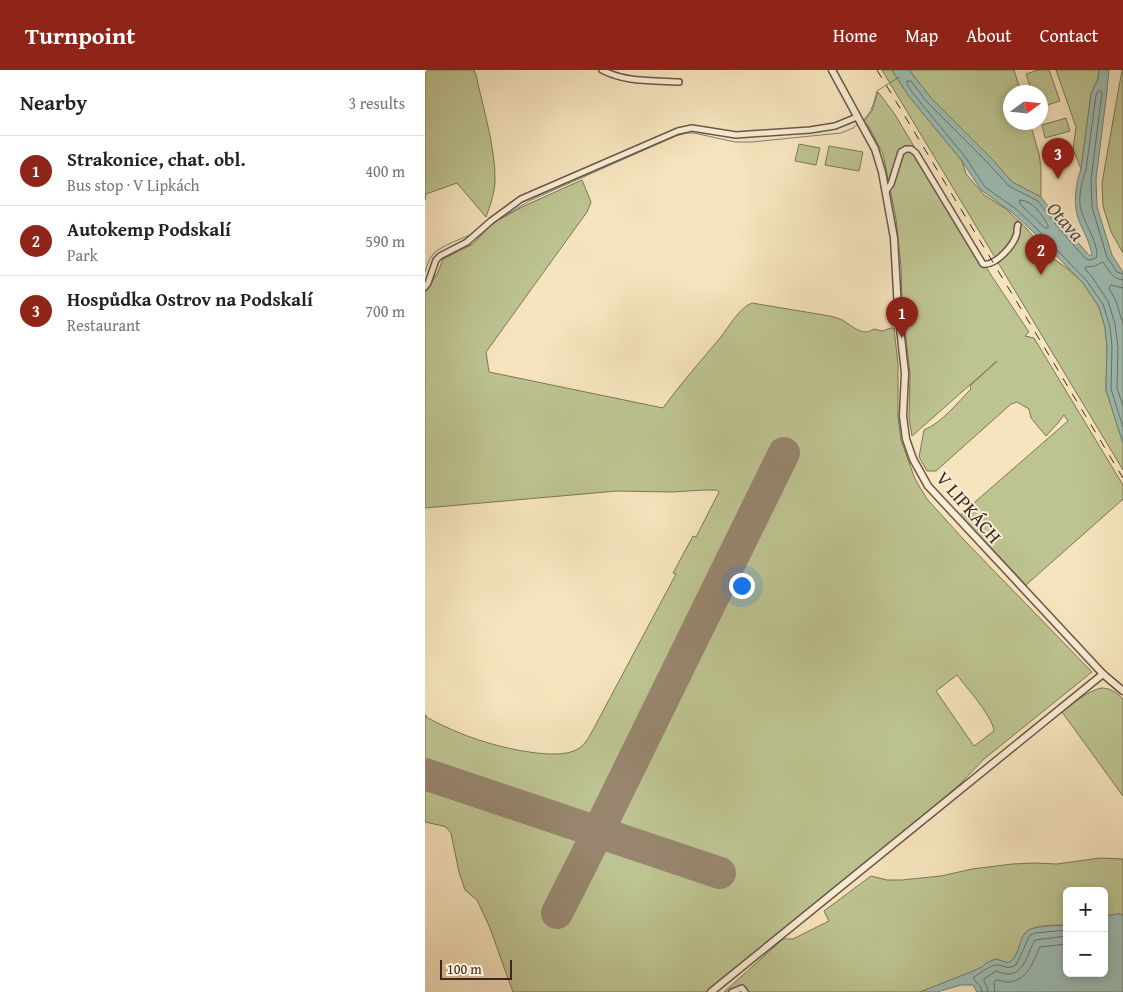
<!DOCTYPE html>
<html lang="en">
<head>
<meta charset="utf-8">
<style>
	:root { --surface:#fff; --page:#f2f2f2; --text:#222; --muted:#767676; --line:#e0e0e0; --accent:#8f2418 }
	body { margin:0; font-family:"Gentium Book Plus",serif; background:var(--page); color:var(--text) }
	.controls { position:absolute; right:15px; bottom:15px; display:grid; overflow:hidden; border-radius:8px; box-shadow:0 2px 8px #0003 }
	.controls button { width:45px; height:45px; display:grid; place-items:center; padding:0; border:0; border-bottom:1px solid var(--line); background:var(--surface); color:var(--text); font:25px sans-serif }
	.compass { position:absolute; left:578px; top:15px; width:45px; height:45px; border-radius:50%; background:var(--surface); box-shadow:0 2px 8px #0003; rotate:75deg }
	.scale { position:absolute; left:15px; bottom:12px; width:72px; box-sizing:border-box; padding-left:5px; border:2px solid #3b2920; border-top:0; font-size:14px; line-height:18px; white-space:nowrap; color:#3b2920; -webkit-text-stroke:4px #f9edd5; paint-order:stroke }
	.you { position:absolute; left:316px; top:515px; width:18px; height:18px; margin:-12px; border:4px solid #fff; border-radius:50%; background:#1a73e8; box-shadow:0 0 0 8px #1a73e833 }
	.badge { display:grid; place-items:center; width:32px; height:32px; border-radius:50%; background:var(--accent); color:#fff; font-size:16px; font-weight:700 }
	.pin { position:absolute; translate:-50% -41px; filter:drop-shadow(0 1px 2px #0008) }
	.pin::after { content:''; position:absolute; top:26px; width:18px; height:15px; background:inherit; clip-path:polygon(0 0,100% 0,50% 100%) }
	.list { margin:0; padding:0; list-style:none }
	h2 { display:flex; justify-content:space-between; align-items:center; height:65px; margin:0; padding:0 20px; font-size:21px }
	h2 small { font-size:16px; font-weight:400; color:var(--muted) }
	.list li { display:grid; grid-template-columns:32px 1fr auto; gap:15px; align-items:center; box-sizing:border-box; height:70px; padding:0 20px; border-top:1px solid var(--line) }
	.list b { display:block; font-size:19px; white-space:nowrap }
	.list p { margin:0; font-size:16px; white-space:nowrap; color:var(--muted) }
	.list em { font-size:16px; font-style:normal; color:var(--muted) }
	.map { position:relative; flex:none; width:698px; height:922px; overflow:hidden }
	header { display:flex; align-items:center; gap:30px; box-sizing:border-box; height:70px; padding:0 25px; background:var(--accent); color:#fff }
	header strong { font-size:24px }
	nav { display:flex; gap:28px; margin-inline-start:auto; font-size:18px }
	main { display:flex }
	aside { flex:1; background:var(--surface) }
	.map>svg:first-child { display:block }
	.green { fill:#bdc491; stroke:#7c7658; fill-rule:evenodd }
	.water { fill:#9dbeb5; stroke:#768279 }
	.lines { fill:none; stroke-linecap:round; stroke-linejoin:round }
	.shore { stroke:#6c746a; stroke-width:1 }
	.stream { stroke:#768279; stroke-width:1 }
	.runway { stroke:#98866f; stroke-width:32 }
	.minor-casing { stroke:#6a5848; stroke-width:8 }
	.tertiary-casing { stroke:#6a5848; stroke-width:9 }
	.minor { stroke:#f9edd5; stroke-width:5 }
	.tertiary { stroke:#f9edd5; stroke-width:6 }
	.rail { stroke:#3b2920; stroke-width:1; stroke-dasharray:9 9; stroke-linecap:butt }
	.labels { text-anchor:middle; dominant-baseline:central; stroke-width:4; stroke-linejoin:round; paint-order:stroke }
	.street-label { font-size:19px; fill:#3b2920; stroke:#f9edd5 }
	.water-label { font-size:20px; font-style:italic; fill:#544e45; stroke:#f9edd5 }
</style>
</head>
<body>
<header>
<strong>Turnpoint</strong>
<nav><a>Home</a><a>Map</a><a>About</a><a>Contact</a></nav>
</header>
<main>
<aside>
<h2>Nearby<small>3 results</small></h2>
<ul class="list">
<li><span class="badge">1</span><div><b>Strakonice, chat. obl.</b><p>Bus stop · V Lipkách</p></div><em>400 m</em></li>
<li><span class="badge">2</span><div><b>Autokemp Podskalí</b><p>Park</p></div><em>590 m</em></li>
<li><span class="badge">3</span><div><b>Hospůdka Ostrov na Podskalí</b><p>Restaurant</p></div><em>700 m</em></li>
</ul>
</aside>
<div class="map">
<svg width="698" height="922" viewBox="0 0 698 922">
	<rect width="100%" height="100%" fill="#f6e4be"/>
	<filter id="stains"><feTurbulence type="fractalNoise" baseFrequency=".004" numOctaves="4"/><feColorMatrix values="0 0 0 0 .2 0 0 0 0 .09 0 0 0 0 .02 0 0 0 .5 -.17"/></filter>
	<radialGradient id="worn" r=".72"><stop offset=".6" stop-color="#630" stop-opacity="0"/><stop offset="1" stop-color="#630" stop-opacity=".3"/></radialGradient>
	<g class="green">
		<path d="M4 0H49L51 5C58 38 71 79 70 113 69 124 65 136 61 147L32 113 1 124 0 130V4Z"/>
		<polygon points="457,0 467,0 483,25 537,91 541,104 559,125 581,139 601,158 626,187 643,199 658,213 674,237 680,257 682,277 681,320 698,373 698,400"/>
		<polygon points="484,0 589,0 596,22 586,22 586,52 605,53 614,84 616,97 616,127 587,112 567,89 506,28"/>
		<polygon points="613,0 624,0 635,31 616,37 616,22 607,22 601,4"/>
		<polygon points="631,0 674,0 673,9 666,24 656,99 648,79 651,57"/>
		<polygon points="697,0 698,0 698,183 686,162 678,136 677,113"/>
		<path d="M453 22 469 43 566 205 604 262 600 266 609 268 698 415V430H697L601 515 535 445 643 351 639 345 633 353 621 366 606 348 604 339 592 332 586 334 511 401H502L494 387 499 360C518 352 532 333 546 319L545 316 572 291 487 366 484 348 485 304 477 233 476 197 471 149 458 84 444 57 439 51 447 41Z"/>
		<polygon points="641,48 645,61 620,68 617,55"/>
		<polygon points="374,74 395,78 391,95 370,91"/>
		<polygon points="404,76 438,82 434,101 400,95"/>
		<path d="M157 110 166 132 162 142 61 282 64 302 238 338C256 313 276 291 295 268 303 258 315 237 327 233L405 246C409 247 413 248 417 250 428 256 437 267 449 259L457 261 466 258H469L473 294V346L476 370 490 409 502 429 540 471 667 602 559 689 534 715 496 747 281 922H88L81 903 65 858 52 830 40 820 34 802 26 763 21 757 18 756 0 752V645L2 646 1 647C36 666 72 678 111 683 124 684 140 686 153 679 161 674 165 665 169 658L251 504 248 503 268 466 271 467 294 422 292 420H278L248 422 192 421 0 438V223L13 202 18 189 48 174 68 153 99 136ZM532 605C541 617 568 647 569 661L549 676 511 621Z"/>
		<path d="M676 618C685 618 691 622 698 629V726L637 642C650 632 661 622 676 618Z"/>
		<path d="M675 788 698 789V845L694 844 679 846V821H642V855C633 855 608 855 601 862 594 869 595 887 583 893L571 889 561 893 557 897 546 902 495 922H299L358 869H368L404 851 399 841 446 806 462 810H477L516 806 547 799 587 794 610 793 632 794Z"/>
	</g>
	<g class="water">
		<path d="M467 0H484L506 28 567 89 587 112 616 127 639 157 665 186 667 185C665 173 659 162 654 151 648 135 650 115 656 99L666 24 673 9 674 0H684L682 21 671 109 672 137 687 185 698 202V373L681 320 682 277 680 257 674 237 658 213 606 160 588 143 556 120 537 91 483 25Z"/>
		<path d="M694 844 698 845V922H552L548 915H536L512 922H495L546 902 557 897 561 893 571 889 583 893C595 887 593 870 601 862 608 855 633 856 642 855V903H679V846Z"/>
	</g>
	<g class="lines">
		<g class="shore">
			<path d="M595 130C609 131 616 144 623 155V158H620L595 134Z"/>
			<path d="M698 204 692 202 682 187 667 137 666 109 677 23 676 21H673L671 25 661 100C657 111 654 123 655 135 657 150 676 177 671 188L665 190 661 189 635 160 613 131 584 116 563 93 502 32 486 11H482V14L487 22 541 88 560 117 591 139 610 157 661 210 678 234 685 257 687 277 686 319 698 357"/>
			<path d="M698 210C687 209 684 200 678 192L670 196 662 197 660 198 661 200 667 207 683 231 690 254 693 277 692 318 698 336"/>
			<polyline points="698,218 686,215 684,218 691,231 698,254"/>
			<path d="M557 922 556 917 549 910V907C554 904 566 895 571 895 580 894 579 901 591 895L605 865 610 863 642 860"/>
			<path d="M563 922 562 917 559 911V909L571 901C575 902 579 904 583 904 600 904 603 881 610 870L642 866"/>
			<path d="M570 922 569 913 571 910C575 910 579 912 583 912 603 911 608 891 615 877L642 874"/>
		</g>
		<g class="stream">
			<path d="M438 50C447 43 449 32 452 21L474 7"/>
			<polyline points="62,157 104,131 251,66 262,63 269,63 310,72 327,72 416,63 428,58 433,54"/>
			<path d="M0 202C2 196 4 188 9 183 18 175 38 168 50 163"/>
		</g>
		<g class="runway">
			<polyline points="0,704 295,803"/>
			<polyline points="132,843 173,762 359,383"/>
		</g>
		<defs>
			<g id="minor">
				<path d="M177 0C202 13 227 10 254 12"/>
				<path d="M461 121 466 114 476 82 481 79H486L491 83 558 194C571 196 589 175 592 163 592 160 592 157 593 155"/>
				<polyline points="0,217 3,213 11,190 15,186 42,172 66,151 96,129 253,61 267,58 311,65 385,60 410,56 432,47"/>
				<polyline points="307,922 317,918 320,922"/>
			</g>
			<g id="tertiary">
				<polyline points="407,0 450,79 457,102 469,168 473,240 480,303 478,346 481,369 488,389 503,416 678,604 698,621"/>
				<polyline points="286,922 678,604"/>
			</g>
		</defs>
		<use href="#minor" class="minor-casing"/>
		<use href="#tertiary" class="tertiary-casing"/>
		<use href="#minor" class="minor"/>
		<use href="#tertiary" class="tertiary"/>
		<polyline class="rail" points="452,0 698,408"/>
	</g>
	<g class="labels">
		<g class="street-label">
			<text transform="translate(544 437) rotate(49)">V LIPKÁCH</text>
		</g>
		<g class="water-label">
			<text transform="translate(641 151) rotate(49)">Otava</text>
		</g>
	</g>
	<rect width="100%" height="100%" filter="url(#stains)"/>
	<rect width="100%" height="100%" fill="url(#worn)"/>
</svg>
<div class="controls">
<button>+</button>
<button>−</button>
</div>
<svg class="compass" viewBox="-18 -18 36 36"><path d="M0-13l5 13h-10z" fill="#e53935"/><path d="M0 13l5-13h-10z" fill="#767676"/></svg>
<div class="scale">100 m</div>
<div class="you"></div>
<div class="pin badge" style="left:477px;top:268px">1</div>
<div class="pin badge" style="left:616px;top:205px">2</div>
<div class="pin badge" style="left:633px;top:109px">3</div>
</div>
</main>
</body>
</html>
